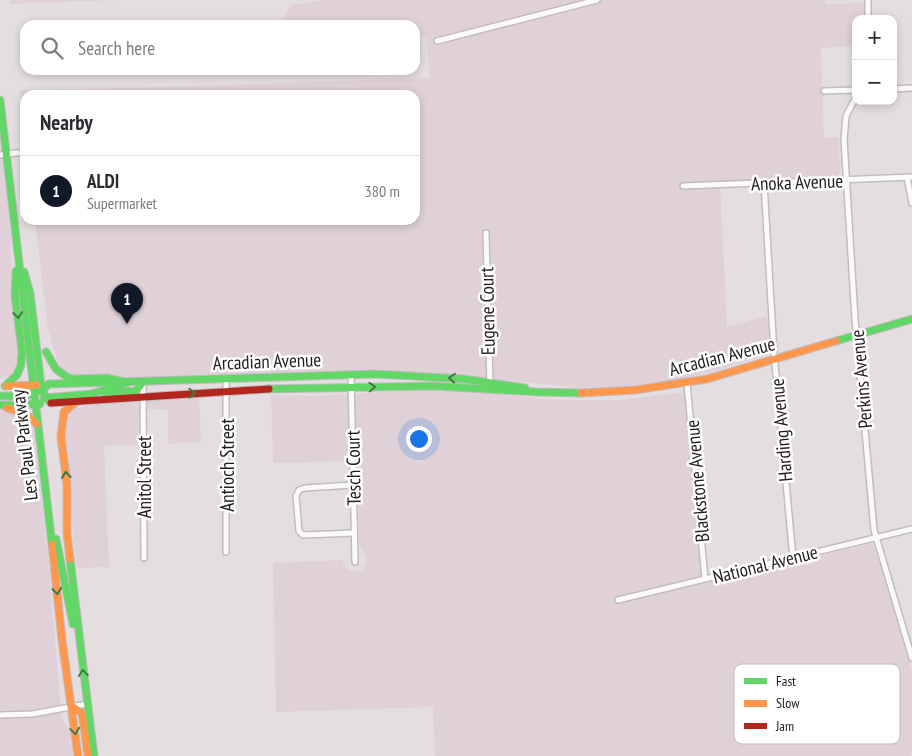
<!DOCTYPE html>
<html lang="en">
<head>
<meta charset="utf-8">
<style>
	:root { --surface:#fff; --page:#f7f7f7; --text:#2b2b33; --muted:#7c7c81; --line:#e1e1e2; --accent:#111827 }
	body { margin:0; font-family:"PT Sans Narrow",sans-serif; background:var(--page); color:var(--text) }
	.controls { position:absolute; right:15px; top:15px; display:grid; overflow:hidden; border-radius:10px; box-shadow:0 2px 8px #0003 }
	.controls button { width:45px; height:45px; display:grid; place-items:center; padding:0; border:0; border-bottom:1px solid var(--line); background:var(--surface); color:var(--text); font:25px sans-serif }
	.you { position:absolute; left:418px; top:438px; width:18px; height:18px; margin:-12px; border:4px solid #fff; border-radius:50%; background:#1a73e8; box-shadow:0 0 0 8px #1a73e833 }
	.badge { display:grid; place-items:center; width:32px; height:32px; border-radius:50%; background:var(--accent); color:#fff; font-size:16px; font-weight:700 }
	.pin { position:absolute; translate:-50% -41px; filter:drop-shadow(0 1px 2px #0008) }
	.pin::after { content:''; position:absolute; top:26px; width:18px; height:15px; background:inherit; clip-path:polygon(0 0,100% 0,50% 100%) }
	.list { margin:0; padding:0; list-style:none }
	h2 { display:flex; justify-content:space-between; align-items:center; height:65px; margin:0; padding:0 20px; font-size:21px }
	h2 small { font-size:16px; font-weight:400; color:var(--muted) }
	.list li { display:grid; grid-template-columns:32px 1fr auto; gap:15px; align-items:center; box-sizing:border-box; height:70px; padding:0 20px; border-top:1px solid var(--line) }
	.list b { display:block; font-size:19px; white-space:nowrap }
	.list p { margin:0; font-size:16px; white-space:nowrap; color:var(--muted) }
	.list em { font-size:16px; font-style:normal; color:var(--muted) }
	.icon { flex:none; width:28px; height:28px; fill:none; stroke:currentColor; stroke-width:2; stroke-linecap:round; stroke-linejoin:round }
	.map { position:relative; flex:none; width:912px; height:756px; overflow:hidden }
	.search { position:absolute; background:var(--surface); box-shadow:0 2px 8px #0003; left:20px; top:20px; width:400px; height:55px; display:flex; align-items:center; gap:12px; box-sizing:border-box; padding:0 18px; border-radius:15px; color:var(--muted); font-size:19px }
	.panel { position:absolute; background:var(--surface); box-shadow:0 2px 8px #0003; left:20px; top:90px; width:400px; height:135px; border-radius:15px }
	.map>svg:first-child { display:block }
	.built { fill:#e0d1d8 }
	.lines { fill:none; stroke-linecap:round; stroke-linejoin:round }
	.street-casing { stroke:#c2bcbf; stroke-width:8 }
	.fast-casing { stroke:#c2bcbf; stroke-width:9 }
	.slow-casing { stroke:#c2bcbf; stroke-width:9 }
	.jam-casing { stroke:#c2bcbf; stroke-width:9 }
	.street { stroke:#fbfafa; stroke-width:5 }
	.fast { stroke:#63d668; stroke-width:7 }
	.slow { stroke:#ff974d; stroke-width:7 }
	.jam { stroke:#b3261e; stroke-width:7 }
	.oneway { stroke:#427842 }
	.labels { text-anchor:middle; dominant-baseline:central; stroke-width:5; stroke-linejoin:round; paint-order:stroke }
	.street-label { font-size:19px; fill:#201b1d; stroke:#fff }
	.key { fill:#fff; stroke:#bcbbbb; stroke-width:1 }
	.key-label { font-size:14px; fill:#201b1d }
</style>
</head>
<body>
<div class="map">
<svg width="912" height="756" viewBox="0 0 912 756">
	<rect width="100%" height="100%" fill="#e5dee1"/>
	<g class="built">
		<polygon points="10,0 115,0 10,4"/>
		<polygon points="325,0 825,0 825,4 864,3 864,19 856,19 856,46 821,48 824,138 839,137 840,176 832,178 720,183 727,327 767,316 770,351 768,355 709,373 680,380 631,386 578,388 461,376 392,371 360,371 133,379 70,375 60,369 48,330 35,220 415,220 415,95 25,95 25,133 20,90 166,87 430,78 426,36 415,37 415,25 284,25 285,15 290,5"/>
		<polygon points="0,140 11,236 12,299 18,355 16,369 12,375 0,379"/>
		<polygon points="424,390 470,391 545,399 576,400 620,400 684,392 687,399 702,584 870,544 874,546 912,671 912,755 910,756 435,756 433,707 276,712 273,563 342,560 347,570 359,571 364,568 367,560 359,543 358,461 273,463 271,395 311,396"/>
		<polygon points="199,396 201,442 168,444 168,410 147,409 141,410 142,445 104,446 109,567 76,568 64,436 67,411 71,409 100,403"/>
		<polygon points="0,409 24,415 32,422 33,426 50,570 53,618 62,720 69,728 73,756 0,756"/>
	</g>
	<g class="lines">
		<defs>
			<g id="street">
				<polyline points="868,19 868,0"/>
				<polyline points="437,41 597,0"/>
				<polyline points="893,89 912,88"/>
				<polyline points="824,91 856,90"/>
				<polyline points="856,97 846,116 844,140 855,319 874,530 912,658"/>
				<polyline points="0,155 25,152"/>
				<polyline points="907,177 912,203"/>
				<polyline points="764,183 774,353 793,558"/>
				<polyline points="683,186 912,177"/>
				<polyline points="486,233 490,385"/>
				<polyline points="351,375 355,562"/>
				<polyline points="226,379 226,552"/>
				<polyline points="143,382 144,558"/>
				<polyline points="687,383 705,579"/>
				<polyline points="353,485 305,488 299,490 296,496 299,531 303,535 354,533"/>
				<polyline points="618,600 912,529"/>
				<polyline points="0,715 32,714 87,704"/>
			</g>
			<g id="fast">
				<polyline points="0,100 52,544"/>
				<polyline points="24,272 30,293 41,385 46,398 51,403"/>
				<polyline points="836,341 912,319"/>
				<polyline points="46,352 56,369 67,377 73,379 107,378 125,382"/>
				<polyline points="49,384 375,374 464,379 525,388"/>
				<polyline points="5,386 17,375 21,365 22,351 15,296 16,271"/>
				<polyline points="269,389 433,386 537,392 581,393"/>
				<polyline points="106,395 114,392 136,391 143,382"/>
				<path d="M0 396C18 396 35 398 49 384"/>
				<polyline points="44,398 91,394 127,383"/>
				<polyline points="0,405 40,404"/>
				<polyline points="56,539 73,624"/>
				<polyline points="70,559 94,756"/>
			</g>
			<g id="slow">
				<polyline points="6,386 37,385"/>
				<polyline points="581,393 635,390 707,379 836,341"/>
				<polyline points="7,408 24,413 37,424"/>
				<polyline points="52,544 62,640 78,756"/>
				<polyline points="70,559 67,533 67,484 61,437 64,412 77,401"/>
				<polyline points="71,706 82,713 88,756"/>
			</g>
			<polyline id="jam" points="51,403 269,389"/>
		</defs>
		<use href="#street" class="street-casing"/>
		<use href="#fast" class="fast-casing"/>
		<use href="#slow" class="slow-casing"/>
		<use href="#jam" class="jam-casing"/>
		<use href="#street" class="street"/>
		<use href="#fast" class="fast"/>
		<use href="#slow" class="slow"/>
		<use href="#jam" class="jam"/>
	</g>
	<defs><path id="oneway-chevron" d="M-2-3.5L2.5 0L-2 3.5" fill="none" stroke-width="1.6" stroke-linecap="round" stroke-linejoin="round" transform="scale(1.25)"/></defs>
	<g class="oneway">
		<use href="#oneway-chevron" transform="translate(18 315) rotate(83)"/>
		<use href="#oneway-chevron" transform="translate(452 378) rotate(-175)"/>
		<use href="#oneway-chevron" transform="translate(372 387) rotate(-2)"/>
		<use href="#oneway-chevron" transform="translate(192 393) rotate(-2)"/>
		<use href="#oneway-chevron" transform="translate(66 475) rotate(-96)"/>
		<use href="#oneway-chevron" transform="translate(57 591) rotate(84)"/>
		<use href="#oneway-chevron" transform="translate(83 673) rotate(-97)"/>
		<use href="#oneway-chevron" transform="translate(75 731) rotate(82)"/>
	</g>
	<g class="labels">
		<g class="street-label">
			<text transform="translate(797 182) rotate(-2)">Anoka Avenue</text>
			<text transform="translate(487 311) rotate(-91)">Eugene Court</text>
			<text transform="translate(722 356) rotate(-14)">Arcadian Avenue</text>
			<text transform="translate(267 361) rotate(-2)">Arcadian Avenue</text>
			<text transform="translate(861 379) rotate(-95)">Perkins Avenue</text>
			<text transform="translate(781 430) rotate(-95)">Harding Avenue</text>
			<text transform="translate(24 445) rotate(-97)">Les Paul Parkway</text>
			<text transform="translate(227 465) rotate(-90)">Antioch Street</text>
			<text transform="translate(353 468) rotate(-91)">Tesch Court</text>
			<text transform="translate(144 477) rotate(-90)">Anitol Street</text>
			<text transform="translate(697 481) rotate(-95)">Blackstone Avenue</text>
			<text transform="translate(765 564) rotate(-14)">National Avenue</text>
		</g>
	</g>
	<rect x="734" y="664" width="166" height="80" rx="8" class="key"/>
	<rect x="744" y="678" width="23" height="6" fill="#63d668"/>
	<rect x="744" y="700" width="23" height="7" fill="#ff974d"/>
	<rect x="744" y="723" width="23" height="6" fill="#b3261e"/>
	<g class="key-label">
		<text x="776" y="686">Fast</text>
		<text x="776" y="708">Slow</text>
		<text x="776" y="731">Jam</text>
	</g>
</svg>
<div class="controls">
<button>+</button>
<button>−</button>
</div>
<div class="you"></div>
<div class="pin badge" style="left:127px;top:324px">1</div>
<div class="search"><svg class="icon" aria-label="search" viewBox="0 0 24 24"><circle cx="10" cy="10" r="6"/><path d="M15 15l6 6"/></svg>Search here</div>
<section class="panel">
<h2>Nearby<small></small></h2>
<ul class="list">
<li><span class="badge">1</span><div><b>ALDI</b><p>Supermarket</p></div><em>380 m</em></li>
</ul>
</section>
</div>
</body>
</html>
